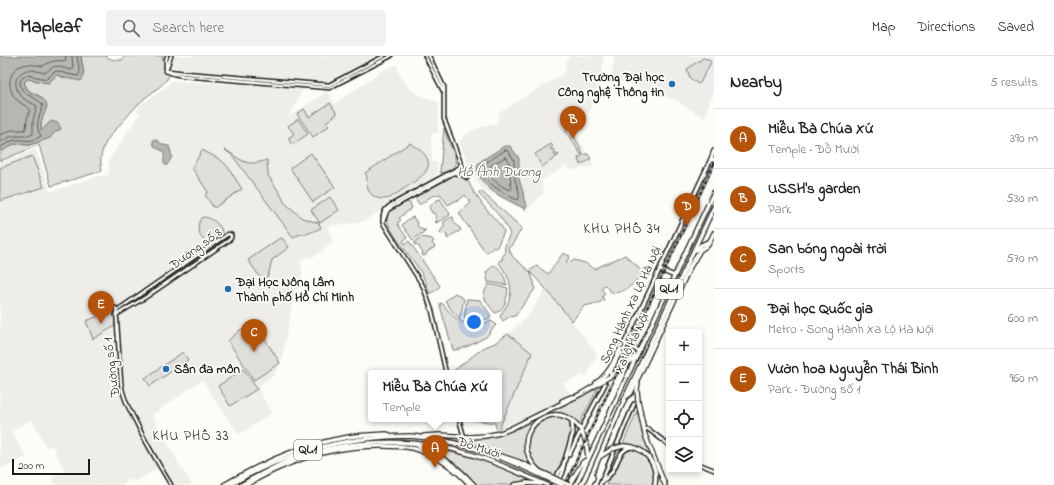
<!DOCTYPE html>
<html lang="en">
<head>
<meta charset="utf-8">
<style>
	:root { --surface:#fff; --page:#f2f2f2; --text:#222; --muted:#767676; --line:#e0e0e0; --accent:#b45309 }
	body { margin:0; font-family:"Indie Flower",sans-serif; background:var(--page); color:var(--text) }
	.controls { position:absolute; right:12px; bottom:12px; display:grid; overflow:hidden; border-radius:4px; box-shadow:0 2px 6px #0003 }
	.controls button { width:36px; height:36px; display:grid; place-items:center; padding:0; border:0; border-bottom:1px solid var(--line); background:var(--surface); color:var(--text); font:20px sans-serif }
	.scale { position:absolute; left:12px; bottom:10px; width:78px; box-sizing:border-box; padding-left:4px; border:2px solid #1c1c1c; border-top:0; font-size:11px; line-height:14px; white-space:nowrap; color:#1c1c1c; -webkit-text-stroke:3px #fdfcf7; paint-order:stroke }
	.you { position:absolute; left:474px; top:266px; width:14px; height:14px; margin:-10px; border:3px solid #fff; border-radius:50%; background:#1a73e8; box-shadow:0 0 0 6px #1a73e833 }
	.badge { display:grid; place-items:center; width:26px; height:26px; border-radius:50%; background:var(--accent); color:#fff; font-size:13px; font-weight:700 }
	.pin { position:absolute; translate:-50% -33px; filter:drop-shadow(0 1px 2px #0008) }
	.pin::after { content:''; position:absolute; top:21px; width:14px; height:12px; background:inherit; clip-path:polygon(0 0,100% 0,50% 100%) }
	.popup { position:absolute; left:368px; top:314px; width:134px; height:52px; box-sizing:border-box; display:grid; place-content:center; border-radius:4px; background:var(--surface); filter:drop-shadow(0 1px 3px #0005); font-size:13px; white-space:nowrap; color:var(--muted) }
	.popup b { font-size:15px; color:var(--text) }
	.popup::after { content:''; position:absolute; left:50%; top:100%; margin-left:-8px; border:8px solid transparent; border-top-color:var(--surface) }
	.list { margin:0; padding:0; list-style:none }
	h2 { display:flex; justify-content:space-between; align-items:center; height:52px; margin:0; padding:0 16px; font-size:17px }
	h2 small { font-size:13px; font-weight:400; color:var(--muted) }
	.list li { display:grid; grid-template-columns:26px 1fr auto; gap:12px; align-items:center; box-sizing:border-box; height:60px; padding:0 16px; border-top:1px solid var(--line) }
	.list b { display:block; font-size:15px; white-space:nowrap }
	.list p { margin:0; font-size:13px; white-space:nowrap; color:var(--muted) }
	.list em { font-size:13px; font-style:normal; color:var(--muted) }
	.icon { flex:none; width:22px; height:22px; fill:none; stroke:currentColor; stroke-width:2; stroke-linecap:round; stroke-linejoin:round }
	.map { position:relative; flex:none; width:714px; height:429px; overflow:hidden }
	header { display:flex; align-items:center; gap:24px; box-sizing:border-box; height:56px; padding:0 20px; background:var(--surface); border-bottom:1px solid var(--line) }
	header strong { font-size:19px }
	nav { display:flex; gap:22px; margin-inline-start:auto; font-size:14px }
	.search { width:280px; height:36px; background:var(--page); display:flex; align-items:center; gap:10px; box-sizing:border-box; padding:0 14px; border-radius:4px; color:var(--muted); font-size:15px }
	main { display:flex }
	aside { flex:1; background:var(--surface) }
	.map>svg:first-child { display:block }
	.built { fill:#eeede9 }
	.green { fill:#e0dfdb; stroke:#7e7e7c }
	.water { fill:#b7b6b2; stroke:#797876 }
	.lines { fill:none; stroke-linecap:round; stroke-linejoin:round }
	.shore { stroke:#5a5a58; stroke-width:1 }
	.tertiary-casing { stroke:#1c1c1c; stroke-width:5.5 }
	.secondary-casing { stroke:#1c1c1c; stroke-width:6 }
	.primary-casing { stroke:#1c1c1c; stroke-width:6 }
	.trunk-casing { stroke:#1c1c1c; stroke-width:6 }
	.tertiary { stroke:#fdfcf7; stroke-width:2.5 }
	.secondary { stroke:#fdfcf7; stroke-width:3 }
	.primary { stroke:#fdfcf7; stroke-width:3.5 }
	.trunk { stroke:#fdfcf7; stroke-width:3.5 }
	.rail-casing { stroke:#1c1c1c; stroke-width:2.5 }
	.rail { stroke:#fdfcf7; stroke-width:1; stroke-dasharray:3; stroke-linecap:butt }
	.trunk-bridge-casing { stroke:#1c1c1c; stroke-width:6; stroke-linecap:butt }
	.trunk-bridge { stroke:#fdfcf7; stroke-width:3.5 }
	.poi-dot { fill:#1f6fb2; stroke:#fdfcf7; stroke-width:1.5 }
	.labels { text-anchor:middle; dominant-baseline:central; stroke-width:3.5; stroke-linejoin:round; paint-order:stroke }
	.shield { fill:#fdfcf7; stroke:#605f5e; stroke-width:1 }
	.shield-label { font-size:12px; font-weight:bold; fill:#1c1c1c }
	.poi-label { font-size:13px; font-weight:bold; fill:#1c1c1c; stroke:#fdfcf7; text-anchor:start }
	.street-label { font-size:13px; fill:#1c1c1c; stroke:#fdfcf7 }
	.water-label { font-size:14px; font-style:italic; fill:#5a5a58; stroke:#fdfcf7 }
	.neighbourhood-label { font-size:14px; letter-spacing:1px; fill:#1c1c1c; stroke:#fdfcf7 }
</style>
</head>
<body>
<header>
<strong>Mapleaf</strong>
<div class="search"><svg class="icon" aria-label="search" viewBox="0 0 24 24"><circle cx="10" cy="10" r="6"/><path d="M15 15l6 6"/></svg>Search here</div>
<nav><a>Map</a><a>Directions</a><a>Saved</a></nav>
</header>
<main>
<div class="map">
<svg width="714" height="429" viewBox="0 0 714 429">
	<rect width="100%" height="100%" fill="#fdfcf7"/>
	<filter id="ink" filterUnits="userSpaceOnUse"><feTurbulence type="fractalNoise" baseFrequency=".025" numOctaves="2"/><feDisplacementMap in="SourceGraphic" scale="8" xChannelSelector="R" yChannelSelector="G"/><feConvolveMatrix kernelMatrix="1 2 1 2 8 2 1 2 1" color-interpolation-filters="sRGB"/></filter>
	<g filter="url(#ink)">
		<g class="built">
			<polygon points="174,0 381,0 331,28 176,16 172,8"/>
			<polygon points="571,0 604,0 601,21 590,54 589,56 572,70 594,110 569,114 567,109 541,125 544,137 530,150 527,156 495,139 484,136 469,113 466,101 459,86 465,79 472,75 493,67 496,68 498,67 499,57 566,16 565,6"/>
			<polygon points="615,0 714,0 714,34 704,62 676,44 611,22"/>
			<polygon points="397,9 398,15 405,27 414,37 439,46 438,76 431,78 432,106 438,106 437,118 435,121 362,166 327,170 333,186 315,200 304,202 301,205 302,218 292,248 281,308 274,319 257,331 272,357 239,379 202,324 152,359 182,413 192,429 168,429 158,412 134,426 132,423 122,429 55,429 51,422 65,415 52,389 47,392 32,363 11,375 26,401 0,413 0,107 36,93 50,136 99,120 109,119 109,104 140,57 136,55 144,46 165,32 171,25 303,32 289,61 327,35 335,48 380,16 391,11"/>
			<polygon points="545,232 572,265 597,298 586,321 582,319 563,327 571,339 535,358 499,373 532,297 508,278 529,259 539,244"/>
		</g>
		<g class="green">
			<path d="M81 0H106C110 4 117 4 122 4L124 0H163L162 3 170 12 171 16C166 28 155 34 145 42 139 47 136 51 130 57 120 70 106 80 102 96 100 103 101 109 102 115L51 130 39 89 0 105V94L2 95 14 88 29 89 50 82 41 76V66L47 50C45 47 44 43 41 41 33 35 29 39 24 26L28 23 48 27 57 19 65 22 84 17Z"/>
			<polygon points="703,2 708,3 711,6 710,8 700,27 698,28 690,22 687,13"/>
			<polygon points="330,47 337,58 326,66 329,70 313,81 297,58 304,53 309,61"/>
			<polygon points="298,63 308,78 292,89 288,82 294,78 288,70"/>
			<path d="M444 72C446 76 446 80 448 84 454 99 464 112 441 117L440 116Z"/>
			<polygon points="569,72 580,91 580,92 583,99 588,98 591,103 580,109 578,102 582,100 565,74"/>
			<path d="M410 87 413 90C418 91 422 95 425 99 436 113 418 123 408 130 402 134 396 138 390 142 380 145 369 141 367 130 366 124 368 122 365 117Z"/>
			<polygon points="551,88 553,90 550,92 551,94 553,93 556,97 554,98 555,100 558,98 559,99 542,111 535,98"/>
			<polygon points="202,94 221,104 228,111 242,133 214,152 205,139 208,136 192,112"/>
			<path d="M225 94H226C243 105 246 111 267 104L268 119 281 139 284 146 302 162 319 167 321 172 307 178H301L293 181 232 99Z"/>
			<polygon points="311,97 335,131 313,146 290,112"/>
			<polygon points="32,100 44,131 0,145 0,112"/>
			<polygon points="456,118 464,121 468,125 473,135 485,152 502,171 504,176 496,193 494,191 486,197 459,157 471,147 465,139 458,145 457,144 448,149 440,138 439,138 434,140 433,139 421,148 419,148 415,142 416,139 452,119"/>
			<path d="M481 135 522 172 512 189 508 192 513 201 529 215 537 210 548 218 563 197 570 200 566 207 571 206 574 204 585 207 594 213 625 199 635 208 642 216C638 225 622 240 612 236 609 235 607 231 605 229L601 232 605 238 602 240 604 244 598 247 584 250 572 265 545 232 530 216 534 226 535 233 515 260 509 261 503 265 500 260C502 256 505 253 507 249 515 232 509 221 499 207V205L503 203 502 201 505 197C503 191 508 183 510 178 504 162 490 150 478 137Z"/>
			<polygon points="330,141 339,154 320,167 311,154"/>
			<polygon points="440,143 449,156 450,159 436,167 435,166 437,165 435,162 436,160 434,157 432,157 429,151 437,144"/>
			<path d="M404 146 410 147 412 152 399 162 401 164 398 166V169L407 182 403 185 405 188 409 185 440 230C438 233 433 237 429 237 427 227 422 217 416 209 410 200 386 171 387 162 388 152 397 149 404 146Z"/>
			<path d="M203 161C211 161 226 171 221 181 220 183 218 184 216 185 202 194 192 168 203 161Z"/>
			<polygon points="413,161 418,168 417,169 419,172 421,172 423,175 425,173 425,175 413,184 412,183 402,169 407,164"/>
			<path d="M452 161 454 162 453 164 459 172H460L461 174C458 177 452 177 448 183L446 180 448 179 446 177 442 178 440 176 444 170V165Z"/>
			<polygon points="421,181 432,183 434,185 432,187 435,191 427,196 426,199 423,200 422,198 423,197 417,188 415,189 415,186"/>
			<polygon points="280,182 283,183 289,191 272,204 268,220 262,224 248,204"/>
			<path d="M494 209C501 212 505 222 507 229L488 226 486 216Z"/>
			<path d="M488 228 508 232C507 241 505 255 495 257 492 253 482 242 484 237 485 234 487 232 488 228Z"/>
			<polygon points="455,237 464,243 460,262 453,256 445,245"/>
			<path d="M467 243 480 244 490 258 491 261C482 266 474 266 464 263Z"/>
			<path d="M440 247 443 248C452 260 461 269 477 269 482 268 487 266 492 265L496 269 492 273 488 279 486 281C476 286 464 294 453 294L440 250Z"/>
			<polygon points="114,255 115,270 93,283 86,265 99,260"/>
			<polygon points="255,267 280,307 254,324 228,285 240,274"/>
			<polygon points="508,278 532,297 499,373 498,374 496,372 495,367 465,363 499,363 499,317 452,317 452,316 483,292 495,287"/>
			<polygon points="183,296 188,304 150,330 145,322"/>
			<polygon points="244,313 257,333 230,350 218,330"/>
			<path d="M598 332 579 368C575 363 570 360 564 358 540 352 520 375 526 397 527 402 530 407 533 411 512 402 491 393 469 387 458 385 448 383 438 382 446 380 457 383 466 383 481 383 494 380 507 376Z"/>
			<path d="M637 355 643 376 653 403C645 394 636 388 623 388Z"/>
			<path d="M555 361 565 362 570 365 572 375 569 389 554 421C547 417 539 413 534 406 519 387 533 364 555 361Z"/>
			<path d="M425 391C463 397 499 409 533 426H519L512 429H476C465 410 444 400 425 391Z"/>
			<path d="M628 393C647 391 656 414 652 429H606L624 395Z"/>
		</g>
		<g class="water">
			<path d="M0 0H81C81 9 86 18 81 25L65 22 57 19 48 27 28 23 24 26 26 32 30 36 42 42 46 46 47 50 41 66V75L51 65 58 67 61 73 54 77 50 82 36 87 29 89 14 88 2 95 0 94Z"/>
			<path d="M153 84C158 83 159 87 164 89 165 89 167 90 169 90L172 101 167 109H165C162 105 166 100 163 95 157 92 153 92 153 84Z"/>
			<path d="M504 90H510L519 102V123L523 136 524 144 526 147 527 150 525 153C509 144 485 136 478 117 477 114 477 111 478 108 482 103 498 95 504 90Z"/>
		</g>
		<g class="lines">
			<g class="shore">
				<path d="M0 79 11 74H25L26 72 27 63 30 53C25 49 19 47 15 42 6 30 9 12 24 9 30 7 37 10 43 10 51 5 55 4 65 5L66 0"/>
				<path d="M0 86 12 80H28L33 78V64L37 50C33 47 27 46 23 42 16 35 12 25 21 17 23 16 24 15 26 14 32 13 39 16 45 17 59 5 57 12 72 14L73 12 72 0"/>
				<path d="M0 91C4 90 8 86 12 85 22 81 29 89 41 80 34 69 39 62 43 50 39 40 16 40 21 23L27 19 47 23 54 16 57 15 67 18 78 20 80 17 77 0"/>
				<path d="M505 94 508 95 514 104 515 124 519 136V142L518 144C509 141 477 123 482 111 483 107 501 98 505 94Z"/>
				<path d="M505 101 507 102C511 107 509 124 512 132L510 134C500 130 491 124 487 114 491 108 499 105 505 101Z"/>
			</g>
			<defs>
				<g id="tertiary">
					<polyline points="425,0 443,35"/>
					<polyline points="429,0 444,31 444,63 462,110"/>
					<polyline points="166,13 166,4 167,0"/>
					<polyline points="166,15 174,18 184,20 329,32 391,0"/>
					<polyline points="166,15 171,0"/>
					<polyline points="169,15 185,17 329,29 384,0"/>
					<polyline points="454,117 461,118 467,122"/>
					<polyline points="383,166 387,155 389,153 457,115 460,112"/>
					<path d="M116 252 121 327C123 342 130 355 137 368 147 389 159 409 171 429"/>
					<polyline points="116,255 228,178 231,179"/>
					<polyline points="116,259 146,241 229,184 231,182 231,179"/>
					<path d="M446 317 432 255 423 230 383 167C382 158 384 154 391 149L462 110"/>
					<polyline points="459,363 464,381"/>
					<polyline points="644,373 648,373 669,389"/>
					<polyline points="699,408 714,414"/>
				</g>
				<g id="secondary">
					<polyline points="660,214 675,220"/>
					<polyline points="610,317 642,251 711,103"/>
					<polyline points="582,372 605,328"/>
					<polyline points="569,399 580,377"/>
					<path d="M604 424C606 422 609 420 611 417 618 408 618 394 631 391"/>
					<polyline points="553,429 560,414 564,409"/>
					<polyline points="557,429 563,416 563,410 573,377 572,366"/>
					<polyline points="600,429 634,348"/>
				</g>
				<g id="primary">
					<polyline points="569,429 583,406 588,403"/>
					<polyline points="589,429 593,422 592,417"/>
				</g>
				<g id="trunk">
					<polyline points="714,95 711,103 714,104"/>
					<polyline points="696,194 701,189 710,185"/>
					<polyline points="638,326 637,334 638,345 645,379 665,429"/>
					<path d="M596 327C603 322 609 315 613 307 617 299 618 294 625 288L639 295"/>
					<polyline points="627,340 631,337 690,211 700,194 708,189 714,177"/>
					<polyline points="562,345 571,341 575,341"/>
					<polyline points="424,380 440,379 470,381 485,380 500,377 510,373 581,338 614,318 623,310 637,300"/>
					<path d="M417 388 420 391C443 401 457 410 474 429"/>
					<path d="M623 390C644 389 659 408 655 429"/>
					<polyline points="501,400 519,406 550,420"/>
					<polyline points="601,400 612,393"/>
					<path d="M544 420C538 414 532 409 529 401 513 365 567 338 584 381 587 387 587 395 588 402"/>
					<path d="M224 429C264 406 303 388 349 381 361 379 374 379 386 378L390 379"/>
					<path d="M230 429C276 402 321 387 374 382 386 381 398 380 410 380 459 383 506 402 549 423"/>
					<path d="M241 429C257 420 273 411 290 404 347 383 412 380 470 398 497 406 521 418 547 429"/>
					<path d="M246 429C257 423 267 417 279 412 311 397 346 390 382 390 392 390 402 390 412 392 436 399 455 411 470 429"/>
					<polyline points="514,429 527,427 541,428"/>
					<polyline points="576,429 714,136"/>
					<polyline points="587,429 626,340 714,151"/>
				</g>
			</defs>
			<use href="#tertiary" class="tertiary-casing"/>
			<use href="#secondary" class="secondary-casing"/>
			<use href="#primary" class="primary-casing"/>
			<use href="#trunk" class="trunk-casing"/>
			<use href="#tertiary" class="tertiary"/>
			<use href="#secondary" class="secondary"/>
			<use href="#primary" class="primary"/>
			<use href="#trunk" class="trunk"/>
			<defs>
				<polyline id="rail" points="565,429 714,108"/>
			</defs>
			<use href="#rail" class="rail-casing"/>
			<use href="#rail" class="rail"/>
			<defs>
				<g id="trunk-bridge">
					<polyline points="612,393 623,390"/>
					<polyline points="550,420 569,429"/>
					<polyline points="549,423 562,429"/>
				</g>
			</defs>
			<use href="#trunk-bridge" class="trunk-bridge-casing"/>
			<use href="#trunk-bridge" class="trunk-bridge"/>
		</g>
	</g>
	<g class="poi-dot">
		<circle cx="672" cy="28" r="4"/>
		<circle cx="228" cy="233" r="4"/>
		<circle cx="166" cy="313" r="4"/>
	</g>
	<g class="labels">
		<g class="shield">
			<rect x="655" y="223" width="28" height="20" rx="3"/>
			<rect x="294" y="384" width="28" height="20" rx="3"/>
		</g>
		<g class="shield-label">
			<text x="669" y="233">QL.1</text>
			<text x="308" y="394">QL.1</text>
		</g>
		<g class="poi-label">
			<text x="664" y="21" text-anchor="end">Trường Đại học<tspan x="664" dy="15">Công nghệ Thông tin</tspan></text>
			<text x="236" y="226">Đại Học Nông Lâm<tspan x="236" dy="15">Thành phố Hồ Chí Minh</tspan></text>
			<text x="174" y="313">Sân đa môn</text>
		</g>
		<g class="street-label">
			<text transform="translate(196 193) rotate(-36)">Đường số 8</text>
			<text transform="translate(631 249) rotate(-65)">Song Hành Xa Lộ Hà Nội</text>
			<text transform="translate(632 287) rotate(-65)">Xa lộ Hà Nội</text>
			<text transform="translate(112 311) rotate(-97)">Đường số 1</text>
			<text transform="translate(479 392) rotate(18)">Đỗ Mười</text>
		</g>
		<g class="water-label">
			<text x="499" y="116">Hồ Ánh Dương</text>
		</g>
		<g class="neighbourhood-label">
			<text x="622" y="173">KHU PHỐ 34</text>
			<text x="191" y="380">KHU PHỐ 33</text>
		</g>
	</g>
</svg>
<div class="controls">
<button>+</button>
<button>−</button>
<button><svg class="icon" aria-label="locate" viewBox="0 0 24 24"><circle cx="12" cy="12" r="6"/><path d="M12 2v4M12 18v4M2 12h4M18 12h4"/></svg></button>
<button><svg class="icon" aria-label="layers" viewBox="0 0 24 24"><path d="M12 4l9 5-9 5-9-5zM3 14l9 5 9-5"/></svg></button>
</div>
<div class="scale">200 m</div>
<div class="you"></div>
<div class="pin badge" style="left:435px;top:412px">A</div>
<div class="popup"><b>Miễu Bà Chúa Xứ</b>Temple</div>
<div class="pin badge" style="left:573px;top:83px">B</div>
<div class="pin badge" style="left:254px;top:296px">C</div>
<div class="pin badge" style="left:687px;top:170px">D</div>
<div class="pin badge" style="left:101px;top:268px">E</div>
</div>
<aside>
<h2>Nearby<small>5 results</small></h2>
<ul class="list">
<li><span class="badge">A</span><div><b>Miễu Bà Chúa Xứ</b><p>Temple · Đỗ Mười</p></div><em>390 m</em></li>
<li><span class="badge">B</span><div><b>USSH's garden</b><p>Park</p></div><em>530 m</em></li>
<li><span class="badge">C</span><div><b>San bóng ngoài trời</b><p>Sports</p></div><em>570 m</em></li>
<li><span class="badge">D</span><div><b>Đại học Quốc gia</b><p>Metro · Song Hành Xa Lộ Hà Nội</p></div><em>600 m</em></li>
<li><span class="badge">E</span><div><b>Vườn hoa Nguyễn Thái Bình</b><p>Park · Đường số 1</p></div><em>960 m</em></li>
</ul>
</aside>
</main>
</body>
</html>
